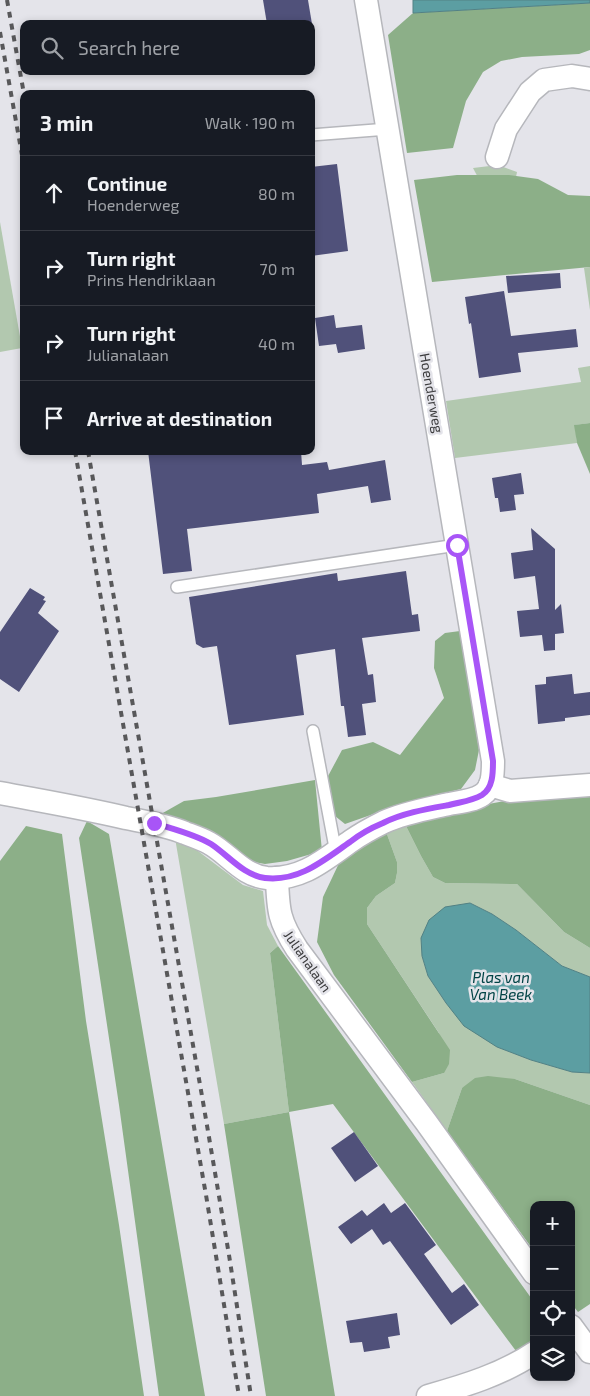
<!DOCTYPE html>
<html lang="en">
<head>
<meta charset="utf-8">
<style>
	:root { --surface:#171b24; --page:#20242c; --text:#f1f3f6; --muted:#9ea1a6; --line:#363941 }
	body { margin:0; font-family:"Exo 2",sans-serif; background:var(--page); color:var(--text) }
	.controls { position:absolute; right:15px; bottom:15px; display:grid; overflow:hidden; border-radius:10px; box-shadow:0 2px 8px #0003 }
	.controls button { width:45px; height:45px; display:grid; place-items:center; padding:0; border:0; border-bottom:1px solid var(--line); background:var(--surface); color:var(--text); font:25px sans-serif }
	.stop { position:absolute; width:15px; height:15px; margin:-11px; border:4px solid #a855f7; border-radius:50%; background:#fff }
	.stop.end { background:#a855f7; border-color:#fff; box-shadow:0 1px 5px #0008 }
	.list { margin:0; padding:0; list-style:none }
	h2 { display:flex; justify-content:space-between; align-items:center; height:65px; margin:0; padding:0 20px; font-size:21px }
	h2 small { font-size:16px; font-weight:400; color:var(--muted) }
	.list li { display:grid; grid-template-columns:32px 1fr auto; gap:15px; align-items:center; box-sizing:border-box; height:75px; padding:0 20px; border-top:1px solid var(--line) }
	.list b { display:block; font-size:19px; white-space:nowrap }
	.list p { margin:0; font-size:16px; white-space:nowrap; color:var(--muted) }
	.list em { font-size:16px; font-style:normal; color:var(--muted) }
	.icon { flex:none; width:28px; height:28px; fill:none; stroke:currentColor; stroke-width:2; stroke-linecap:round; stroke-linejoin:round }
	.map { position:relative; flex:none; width:590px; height:1396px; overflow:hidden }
	.search { position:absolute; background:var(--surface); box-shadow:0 2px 8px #0003; left:20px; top:20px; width:295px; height:55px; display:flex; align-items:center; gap:12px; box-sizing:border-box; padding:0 18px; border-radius:10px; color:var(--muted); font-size:19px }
	.panel { position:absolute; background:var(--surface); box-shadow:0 2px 8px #0003; left:20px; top:90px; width:295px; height:365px; border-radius:10px }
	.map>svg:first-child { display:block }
	.green { fill:#b2c8af }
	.forest { fill:#8caf88 }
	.water { fill:#5c9ea2; stroke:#528184 }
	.building { fill:#50517a }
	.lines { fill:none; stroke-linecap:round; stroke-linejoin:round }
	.service-casing { stroke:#b6b7bc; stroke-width:14 }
	.minor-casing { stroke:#b6b7bc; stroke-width:25 }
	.service { stroke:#fff; stroke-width:11 }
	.minor { stroke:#fff; stroke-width:22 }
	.rail { stroke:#58585a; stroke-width:4; stroke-dasharray:6 6; stroke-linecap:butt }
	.route { stroke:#a855f7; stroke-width:6 }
	.labels { text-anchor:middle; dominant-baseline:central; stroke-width:5; stroke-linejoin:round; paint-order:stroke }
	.street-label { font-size:14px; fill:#3c3c3e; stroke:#e4e4ea }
	.water-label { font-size:15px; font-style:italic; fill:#014346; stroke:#e4e4ea }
</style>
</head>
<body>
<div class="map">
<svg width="590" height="1396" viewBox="0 0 590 1396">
	<rect width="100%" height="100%" fill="#e4e4ea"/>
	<g class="green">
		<polygon points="498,165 517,172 512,197 491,202 473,168"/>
		<polygon points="0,222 22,348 0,352"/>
		<polygon points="590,267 590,310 584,268"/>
		<polygon points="590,366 590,423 575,425 577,443 455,458 446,401 581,382 578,368"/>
		<polygon points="403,820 421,856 433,877 445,883 517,884 564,932 590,948 590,977 562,966 516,930 492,914 470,903 422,956 428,976 446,1003 497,1047 531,1060 572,1072 590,1073 590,1105 515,1079 462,1088 447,1131 412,1082 444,1073 439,1033 367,924 367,908 376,896 395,883 397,873 397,862 384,826"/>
		<polygon points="175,838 194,848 243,885 263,891 267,925 278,946 270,953 289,1112 224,1124"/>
	</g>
	<g class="forest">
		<polygon points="590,3 590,50 579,54 522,57 501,61 483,72 466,101 453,148 407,153 388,35 413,13"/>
		<polygon points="457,175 509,175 538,179 568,195 590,196 590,267 432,282 414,180"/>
		<polygon points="590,423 590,474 577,443 574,425"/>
		<polygon points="460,631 479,750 475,770 461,789 405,803 345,824 335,816 327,778 342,750 373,742 400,755 444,698 434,668 435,641 445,633"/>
		<polygon points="315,780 322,851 287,861 265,864 249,861 161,814 184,801 216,797"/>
		<polygon points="590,797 590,948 564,932 517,884 445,883 433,877 421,856 403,820 510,800"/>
		<polygon points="87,821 109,834 205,1396 159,1396 119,1105 79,838"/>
		<polygon points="26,826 62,834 86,1021 119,1225 144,1396 0,1396 0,861"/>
		<polygon points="384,826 397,862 397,873 395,883 376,896 367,908 367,924 450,1050 449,1064 444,1073 412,1082 334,975 317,942 323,897 341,859"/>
		<polygon points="278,946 534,1302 534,1340 516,1351 333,1104 289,1112 335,1396 266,1396 224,1124 289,1112 270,953"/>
		<polygon points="488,1076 515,1079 590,1105 590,1304 578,1312 571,1303 571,1205 534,1205 534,1251 447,1131 462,1088 475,1078"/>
	</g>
	<g class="water">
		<polygon points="413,0 590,0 590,3 413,13"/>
		<polygon points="470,903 492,914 516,930 562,966 590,977 590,1073 572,1072 531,1060 497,1047 464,1026 446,1003 428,976 422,956 421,938 429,920 445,907"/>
	</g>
	<g class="building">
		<polygon points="263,0 308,0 312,24 267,24"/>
		<polygon points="337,164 348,251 311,256 311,167"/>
		<polygon points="560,273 561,288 508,293 506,276"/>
		<polygon points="504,291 511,336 576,329 578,347 518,353 521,372 479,378 471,323 469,324 465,297"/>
		<polygon points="334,315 336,328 362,325 365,349 338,353 336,344 319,346 315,318"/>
		<polygon points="148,451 301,451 302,465 327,462 329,470 385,460 391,500 371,503 368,486 317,494 319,513 187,529 192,571 163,574"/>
		<polygon points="521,473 524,494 514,495 516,510 500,512 498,498 495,498 492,478"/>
		<polygon points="531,528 555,549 555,610 561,604 564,633 555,634 555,650 544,651 542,635 520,637 517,611 539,609 535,576 514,579 511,553 533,550"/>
		<polygon points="406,571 412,615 418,614 420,631 362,638 368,675 373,674 376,702 362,704 366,735 348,737 344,706 341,706 335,649 296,655 304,715 229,725 217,646 203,648 196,644 189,597 337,573 338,581"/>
		<polygon points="30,588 45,597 43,600 46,601 38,613 59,631 19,692 0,679 0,632"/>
		<polygon points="572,674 574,694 590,692 590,715 565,718 565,721 538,724 535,685 546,684 546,677"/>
		<polygon points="354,1132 378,1166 355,1182 331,1148"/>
		<polygon points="384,1203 391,1213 405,1203 436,1245 424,1254 452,1293 464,1284 479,1305 451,1325 390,1241 383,1245 372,1229 351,1244 338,1227 362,1210 367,1216"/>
		<polygon points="397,1313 400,1335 388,1337 390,1348 364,1352 362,1342 350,1343 346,1321"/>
	</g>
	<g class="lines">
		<defs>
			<g id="service">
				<polyline points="311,135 388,129"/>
				<polyline points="177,587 457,545"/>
				<polyline points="313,731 336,853"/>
			</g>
			<g id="minor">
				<polyline points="497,157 506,129 530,92 544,80 572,76 590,79"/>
				<polyline points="490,785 510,791 590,785"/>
				<path d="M0 793C42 801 84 808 126 818 146 822 166 825 185 833 193 836 202 839 209 843 229 854 243 876 267 878 302 880 324 860 351 841 361 834 372 828 384 822 404 813 427 809 449 804 460 802 473 801 482 795 493 788 493 773 493 761L366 0"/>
				<path d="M277 878C278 911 279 921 297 949L426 1122 534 1273"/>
				<polyline points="571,1326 590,1352"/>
				<path d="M428 1396C464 1386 503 1374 534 1353"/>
			</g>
		</defs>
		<use href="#service" class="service-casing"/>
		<use href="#minor" class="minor-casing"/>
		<use href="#service" class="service"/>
		<use href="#minor" class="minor"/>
		<g class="rail">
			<polyline points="7,0 24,94"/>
			<polyline points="0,32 24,166"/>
			<polyline points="75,451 206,1195 239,1396"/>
			<polyline points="88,451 202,1096 229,1255 251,1396"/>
		</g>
	</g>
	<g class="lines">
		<path class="route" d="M154 823C172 829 194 834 211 844 228 855 243 875 265 878 299 882 324 860 350 842 360 834 371 828 383 823 403 813 427 809 449 805 460 802 472 801 482 795 493 788 493 773 493 761L457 545"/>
	</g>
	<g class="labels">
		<g class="street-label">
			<text transform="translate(432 393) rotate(80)">Hoenderweg</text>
			<text transform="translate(308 961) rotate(55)">Julianalaan</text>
		</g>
		<g class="water-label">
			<text x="501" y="977">Plas van<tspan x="501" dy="17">Van Beek</tspan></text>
		</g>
	</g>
</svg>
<div class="controls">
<button>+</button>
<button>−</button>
<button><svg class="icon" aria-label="locate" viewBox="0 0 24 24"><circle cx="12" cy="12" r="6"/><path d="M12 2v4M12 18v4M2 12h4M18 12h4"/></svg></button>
<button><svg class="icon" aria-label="layers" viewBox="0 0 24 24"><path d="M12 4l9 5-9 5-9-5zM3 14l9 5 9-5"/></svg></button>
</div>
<div class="stop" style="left:457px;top:545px"></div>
<div class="stop end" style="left:154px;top:823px"></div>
<div class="search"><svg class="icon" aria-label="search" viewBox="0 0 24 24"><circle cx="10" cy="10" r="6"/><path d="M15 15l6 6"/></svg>Search here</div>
<section class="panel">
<h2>3 min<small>Walk · 190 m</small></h2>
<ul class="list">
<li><svg class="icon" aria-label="ahead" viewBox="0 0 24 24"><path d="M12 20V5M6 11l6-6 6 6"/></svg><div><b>Continue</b><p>Hoenderweg</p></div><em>80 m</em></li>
<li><svg class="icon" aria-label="right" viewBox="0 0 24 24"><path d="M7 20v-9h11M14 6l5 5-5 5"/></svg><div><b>Turn right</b><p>Prins Hendriklaan</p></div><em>70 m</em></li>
<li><svg class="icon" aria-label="right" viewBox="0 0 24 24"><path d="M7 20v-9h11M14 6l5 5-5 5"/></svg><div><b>Turn right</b><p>Julianalaan</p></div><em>40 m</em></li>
<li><svg class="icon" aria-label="arrive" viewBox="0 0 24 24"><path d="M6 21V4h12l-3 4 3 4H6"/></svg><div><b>Arrive at destination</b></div></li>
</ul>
</section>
</div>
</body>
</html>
